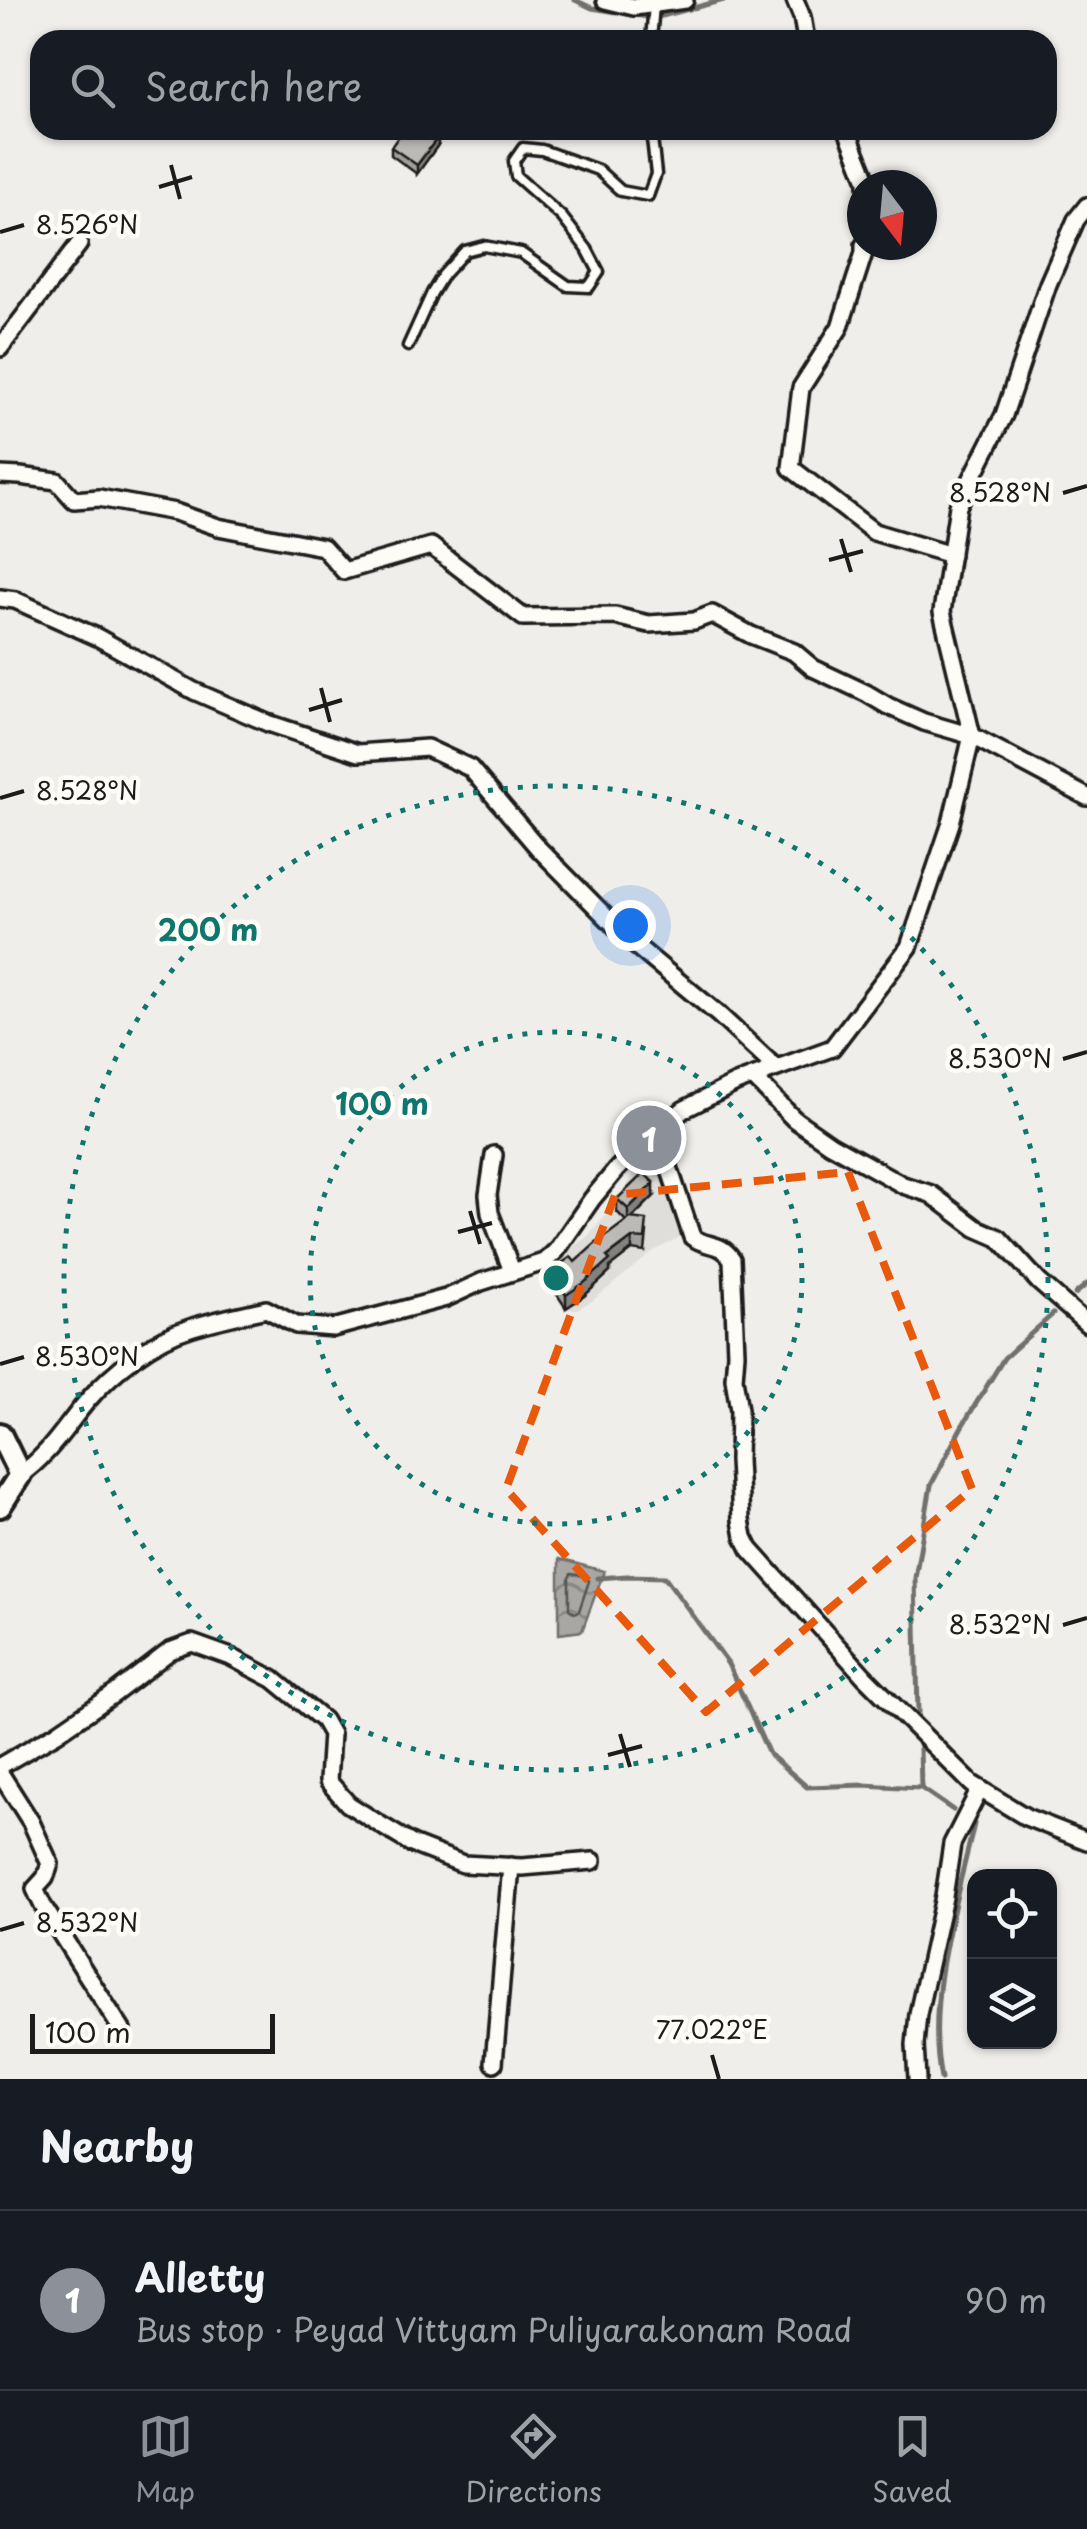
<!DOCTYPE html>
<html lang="en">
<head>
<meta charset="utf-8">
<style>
	:root { --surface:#171b24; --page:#242831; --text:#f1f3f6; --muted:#9ea1a6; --line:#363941; --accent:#8c9099 }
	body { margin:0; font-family:"Playpen Sans",sans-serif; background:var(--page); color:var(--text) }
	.controls { position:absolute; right:30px; bottom:30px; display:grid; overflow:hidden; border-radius:20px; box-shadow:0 2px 8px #0004 }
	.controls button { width:90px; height:90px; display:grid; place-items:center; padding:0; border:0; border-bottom:2px solid var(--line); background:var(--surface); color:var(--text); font:50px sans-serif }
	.compass { position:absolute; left:847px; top:170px; width:90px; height:90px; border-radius:50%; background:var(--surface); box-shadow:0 2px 8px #0004; rotate:164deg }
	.scale { position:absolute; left:30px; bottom:25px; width:245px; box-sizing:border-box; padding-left:10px; border:5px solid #1c1c1c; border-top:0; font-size:28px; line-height:35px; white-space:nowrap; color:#1c1c1c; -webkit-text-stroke:8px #fdfcf7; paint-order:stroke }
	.you { position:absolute; left:630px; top:925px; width:35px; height:35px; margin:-25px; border:8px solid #fff; border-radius:50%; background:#1a73e8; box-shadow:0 0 0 15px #1a73e833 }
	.badge { display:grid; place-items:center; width:65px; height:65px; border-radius:50%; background:var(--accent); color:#fff; font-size:32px; font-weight:700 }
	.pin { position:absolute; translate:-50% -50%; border:5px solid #fff; box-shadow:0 2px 10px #0006 }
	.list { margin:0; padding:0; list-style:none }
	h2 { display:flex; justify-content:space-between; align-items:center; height:130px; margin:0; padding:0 40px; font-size:42px }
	h2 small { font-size:32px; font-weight:400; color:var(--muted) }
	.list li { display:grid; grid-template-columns:65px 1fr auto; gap:30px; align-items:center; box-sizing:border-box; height:180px; padding:0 40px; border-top:2px solid var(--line) }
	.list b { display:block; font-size:38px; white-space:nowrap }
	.list p { margin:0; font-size:32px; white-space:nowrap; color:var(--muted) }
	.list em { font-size:32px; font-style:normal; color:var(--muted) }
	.icon { flex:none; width:55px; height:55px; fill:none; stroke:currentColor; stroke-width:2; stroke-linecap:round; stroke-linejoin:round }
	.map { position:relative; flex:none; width:1087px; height:2079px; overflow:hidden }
	.search { position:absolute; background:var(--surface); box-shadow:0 2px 8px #0004; left:30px; right:30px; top:30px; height:110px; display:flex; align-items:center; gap:25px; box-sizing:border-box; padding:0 35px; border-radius:30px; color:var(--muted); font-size:38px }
	.sheet { height:310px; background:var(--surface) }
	nav { display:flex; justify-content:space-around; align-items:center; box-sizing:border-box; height:140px; border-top:2px solid var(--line); background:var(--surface); font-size:28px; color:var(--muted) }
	nav a { display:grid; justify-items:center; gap:5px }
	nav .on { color:var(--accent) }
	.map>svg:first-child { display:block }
	.built { fill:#e0deda }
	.water { fill:url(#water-waves); stroke:#706f6d; stroke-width:2.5 }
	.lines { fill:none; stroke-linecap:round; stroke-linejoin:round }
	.shore { stroke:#545452; stroke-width:2.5 }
	.stream { stroke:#706f6d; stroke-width:5 }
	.service-casing { stroke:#1c1c1c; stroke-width:15 }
	.minor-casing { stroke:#1c1c1c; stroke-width:22 }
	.secondary-casing { stroke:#1c1c1c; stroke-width:28 }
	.service { stroke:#fdfcf7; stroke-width:8 }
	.minor { stroke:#fdfcf7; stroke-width:15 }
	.secondary { stroke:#fdfcf7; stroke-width:20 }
	.wall { fill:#a1a09d; stroke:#1c1c1c; stroke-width:2.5 }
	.shaded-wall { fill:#83827f; stroke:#1c1c1c; stroke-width:2.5 }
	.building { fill:#bbbab6; stroke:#1c1c1c; stroke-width:2.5 }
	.marked { fill:none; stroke:#e8590c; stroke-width:8; stroke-dasharray:20 12; stroke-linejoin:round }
	.ticks { fill:none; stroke:#1c1c1c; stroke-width:4 }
	.ring { fill:none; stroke:#0f766e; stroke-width:5; stroke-dasharray:5 10 }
	.ticks-label { font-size:25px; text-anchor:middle; fill:#1c1c1c; stroke:#fdfcf7; stroke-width:9; stroke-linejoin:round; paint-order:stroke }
	.centre { fill:#0f766e; stroke:#fdfcf7; stroke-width:5 }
	.ring-label { font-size:30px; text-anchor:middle; font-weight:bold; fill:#0f766e; stroke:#fdfcf7; stroke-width:9; stroke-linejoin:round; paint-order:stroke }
</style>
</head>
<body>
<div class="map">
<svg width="1087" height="2079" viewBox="0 0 1087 2079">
	<defs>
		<pattern id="water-waves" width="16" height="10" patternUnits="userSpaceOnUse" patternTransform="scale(2.5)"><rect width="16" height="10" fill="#a8a7a3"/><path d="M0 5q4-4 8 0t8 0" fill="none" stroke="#888784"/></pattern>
	</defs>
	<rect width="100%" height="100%" fill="#f0eeea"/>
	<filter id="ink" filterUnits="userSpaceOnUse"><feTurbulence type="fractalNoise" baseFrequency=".01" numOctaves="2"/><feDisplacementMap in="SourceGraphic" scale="20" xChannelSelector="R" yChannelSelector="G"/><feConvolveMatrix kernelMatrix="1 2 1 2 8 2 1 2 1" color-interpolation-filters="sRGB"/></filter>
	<g filter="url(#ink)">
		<polygon class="built" points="658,1155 682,1236 654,1251 592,1301 577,1309 565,1309 544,1278 543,1268 587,1237 617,1200 641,1164"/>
		<polygon class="water" points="559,1559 604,1571 582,1631 559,1634"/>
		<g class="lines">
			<polygon class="shore" points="571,1574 586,1576 589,1581 579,1611 575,1613 569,1609 569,1578"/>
			<g class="stream">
				<polyline points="575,0 592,8 654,18 724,0"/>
				<polyline points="1075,1294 1087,1284"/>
				<polyline points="597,1578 627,1576 665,1577 728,1664 769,1754 807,1787 863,1785 921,1788 953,1810"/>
				<polyline points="918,1713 915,1578 931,1485 961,1428 1004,1358 1053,1314"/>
				<polyline points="920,1749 921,1788"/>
				<path d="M941 2079C925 1999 956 1903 974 1824"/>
			</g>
			<defs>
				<g id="service">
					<polyline points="651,40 654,5"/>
					<polyline points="408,346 432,293 443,275 465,251 484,246 521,253 568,286 589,287 599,272 587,249 562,217 516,176 514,161 523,148 542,150 598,170 621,191 648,196 656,174 651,130"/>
				</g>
				<g id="minor">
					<polyline points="605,0 634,7 685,0"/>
					<polyline points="795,0 802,17 806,40"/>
					<polyline points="847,130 867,180 867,185"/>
					<polyline points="864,245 864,253 840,327 801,388 791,468 874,532 951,555"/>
					<polyline points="0,348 79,244"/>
					<polyline points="0,475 20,476 57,481 74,500 99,498 175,512 218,527 323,547 344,571 431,546 523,617 615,616 649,624 694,621 712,614 751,635 794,652 813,668 866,693 888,706 924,722 972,736 1087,797"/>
					<polyline points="0,598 15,600 97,637 194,691 268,723 358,753 427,748 470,768 539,849 630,941 719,1015 776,1068"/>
					<polyline points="753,1077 794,1119 830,1144 903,1185 931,1194 976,1228 999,1238 1039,1282 1087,1324"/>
					<path d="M649 1138 667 1161 692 1237C707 1248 720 1241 732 1259L736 1353 734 1378 739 1410 738 1460 741 1520 744 1537 750 1549 865 1677 972 1784 1026 1817 1087 1841"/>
					<polyline points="494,1155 488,1195 490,1213 512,1271"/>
					<path d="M20 1475C50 1454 65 1427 88 1400 113 1371 153 1339 190 1328 215 1320 241 1315 266 1309L296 1325 333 1328 446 1298 481 1282 544 1262 556 1251 592 1199 616 1170 635 1151 683 1110 736 1083 832 1048 909 947 951 823 972 736 942 612 958 506 1004 415 1048 284 1076 220 1087 206"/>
					<polyline points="0,1766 57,1733 114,1694 170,1651 192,1643 231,1657 273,1679 323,1720 331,1734 328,1781 348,1804 384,1827 412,1844 463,1864 522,1867 593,1861"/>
					<polyline points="0,1773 31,1822 50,1864 45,1878 35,1889 43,1906 122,2030"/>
					<polyline points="494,2063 511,1866"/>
					<polyline points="917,2079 915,2045 918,2014 944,1897 952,1844 980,1789"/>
				</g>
				<polyline id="secondary" points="0,1434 20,1475 0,1506"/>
			</defs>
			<use href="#service" class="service-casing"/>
			<use href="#minor" class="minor-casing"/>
			<use href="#secondary" class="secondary-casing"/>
			<use href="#service" class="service"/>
			<use href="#minor" class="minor"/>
			<use href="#secondary" class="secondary"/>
		</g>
		<g class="wall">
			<polygon points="408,137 438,145 417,174 391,155 391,147"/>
			<polygon points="654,1196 632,1218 647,1232 645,1252 632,1250 610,1267 610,1272 584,1296 566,1308 550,1284 550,1271 575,1262 626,1221 617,1212 617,1199"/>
		</g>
		<g class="shaded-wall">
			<polygon points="438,137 438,145 417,174 417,165"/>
			<polygon points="654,1183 654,1196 628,1222 628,1209"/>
			<polygon points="632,1238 632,1250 610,1267 610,1272 584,1296 566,1308 566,1295 607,1257"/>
		</g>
		<g class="building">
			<polygon points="413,130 416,130 423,135 426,130 429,130 438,137 417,165 391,147 401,133 408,137"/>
			<polygon points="644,1173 654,1183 628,1209 617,1199"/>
			<polygon points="630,1218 647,1220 645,1239 632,1238 607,1257 610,1260 584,1283 566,1295 550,1271 571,1257 575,1262 595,1244"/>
		</g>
	</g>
	<path class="marked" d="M848 1172 972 1489 706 1712 506 1489 615 1195Z"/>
	<path class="ticks" d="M171 165 180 199M159 187 192 177M0 232 24 225M1063 493 1087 486M841 539 851 572M829 560 863 551M321 688 330 722M309 710 342 700M0 798 24 791M1063 1059 1087 1052M470 1211 480 1244M458 1232 492 1223M0 1364 24 1357M1063 1625 1087 1618M620 1734 630 1767M608 1755 642 1746M0 1930 24 1923M712 2055 719 2079"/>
	<g class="ring">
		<circle cx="556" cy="1278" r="246"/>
		<circle cx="556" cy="1278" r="492"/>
	</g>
	<g class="ticks-label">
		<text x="87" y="234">8.526°N</text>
		<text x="1000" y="502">8.528°N</text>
		<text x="87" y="800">8.528°N</text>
		<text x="1000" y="1068">8.530°N</text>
		<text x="87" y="1366">8.530°N</text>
		<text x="1000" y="1634">8.532°N</text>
		<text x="87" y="1932">8.532°N</text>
		<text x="712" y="2039">77.022°E</text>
	</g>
	<circle cx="556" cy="1278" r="15" class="centre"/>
	<g class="ring-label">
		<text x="208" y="941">200 m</text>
		<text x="382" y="1115">100 m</text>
	</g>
</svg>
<div class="controls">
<button><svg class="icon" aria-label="locate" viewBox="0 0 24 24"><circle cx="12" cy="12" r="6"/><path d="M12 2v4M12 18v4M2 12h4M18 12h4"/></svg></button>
<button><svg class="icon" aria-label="layers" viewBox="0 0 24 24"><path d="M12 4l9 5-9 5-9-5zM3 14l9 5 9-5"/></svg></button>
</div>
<svg class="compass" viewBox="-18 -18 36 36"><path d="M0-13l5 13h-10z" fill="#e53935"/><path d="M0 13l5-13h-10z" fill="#9ea1a6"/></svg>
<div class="scale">100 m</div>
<div class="you"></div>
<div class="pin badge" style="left:649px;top:1138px">1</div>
<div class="search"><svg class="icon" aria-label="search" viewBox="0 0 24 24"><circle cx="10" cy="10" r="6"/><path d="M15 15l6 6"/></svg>Search here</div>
</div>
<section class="sheet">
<h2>Nearby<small></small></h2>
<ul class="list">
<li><span class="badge">1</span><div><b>Alletty</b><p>Bus stop · Peyad Vittyam Puliyarakonam Road</p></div><em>90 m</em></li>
</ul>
</section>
<nav>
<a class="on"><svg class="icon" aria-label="map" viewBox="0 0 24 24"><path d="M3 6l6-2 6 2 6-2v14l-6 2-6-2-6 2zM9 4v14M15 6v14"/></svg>Map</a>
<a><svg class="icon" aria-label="directions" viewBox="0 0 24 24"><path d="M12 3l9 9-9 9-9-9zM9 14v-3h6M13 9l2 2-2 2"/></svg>Directions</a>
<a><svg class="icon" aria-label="saved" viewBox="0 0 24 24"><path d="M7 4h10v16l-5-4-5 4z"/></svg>Saved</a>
</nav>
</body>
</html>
